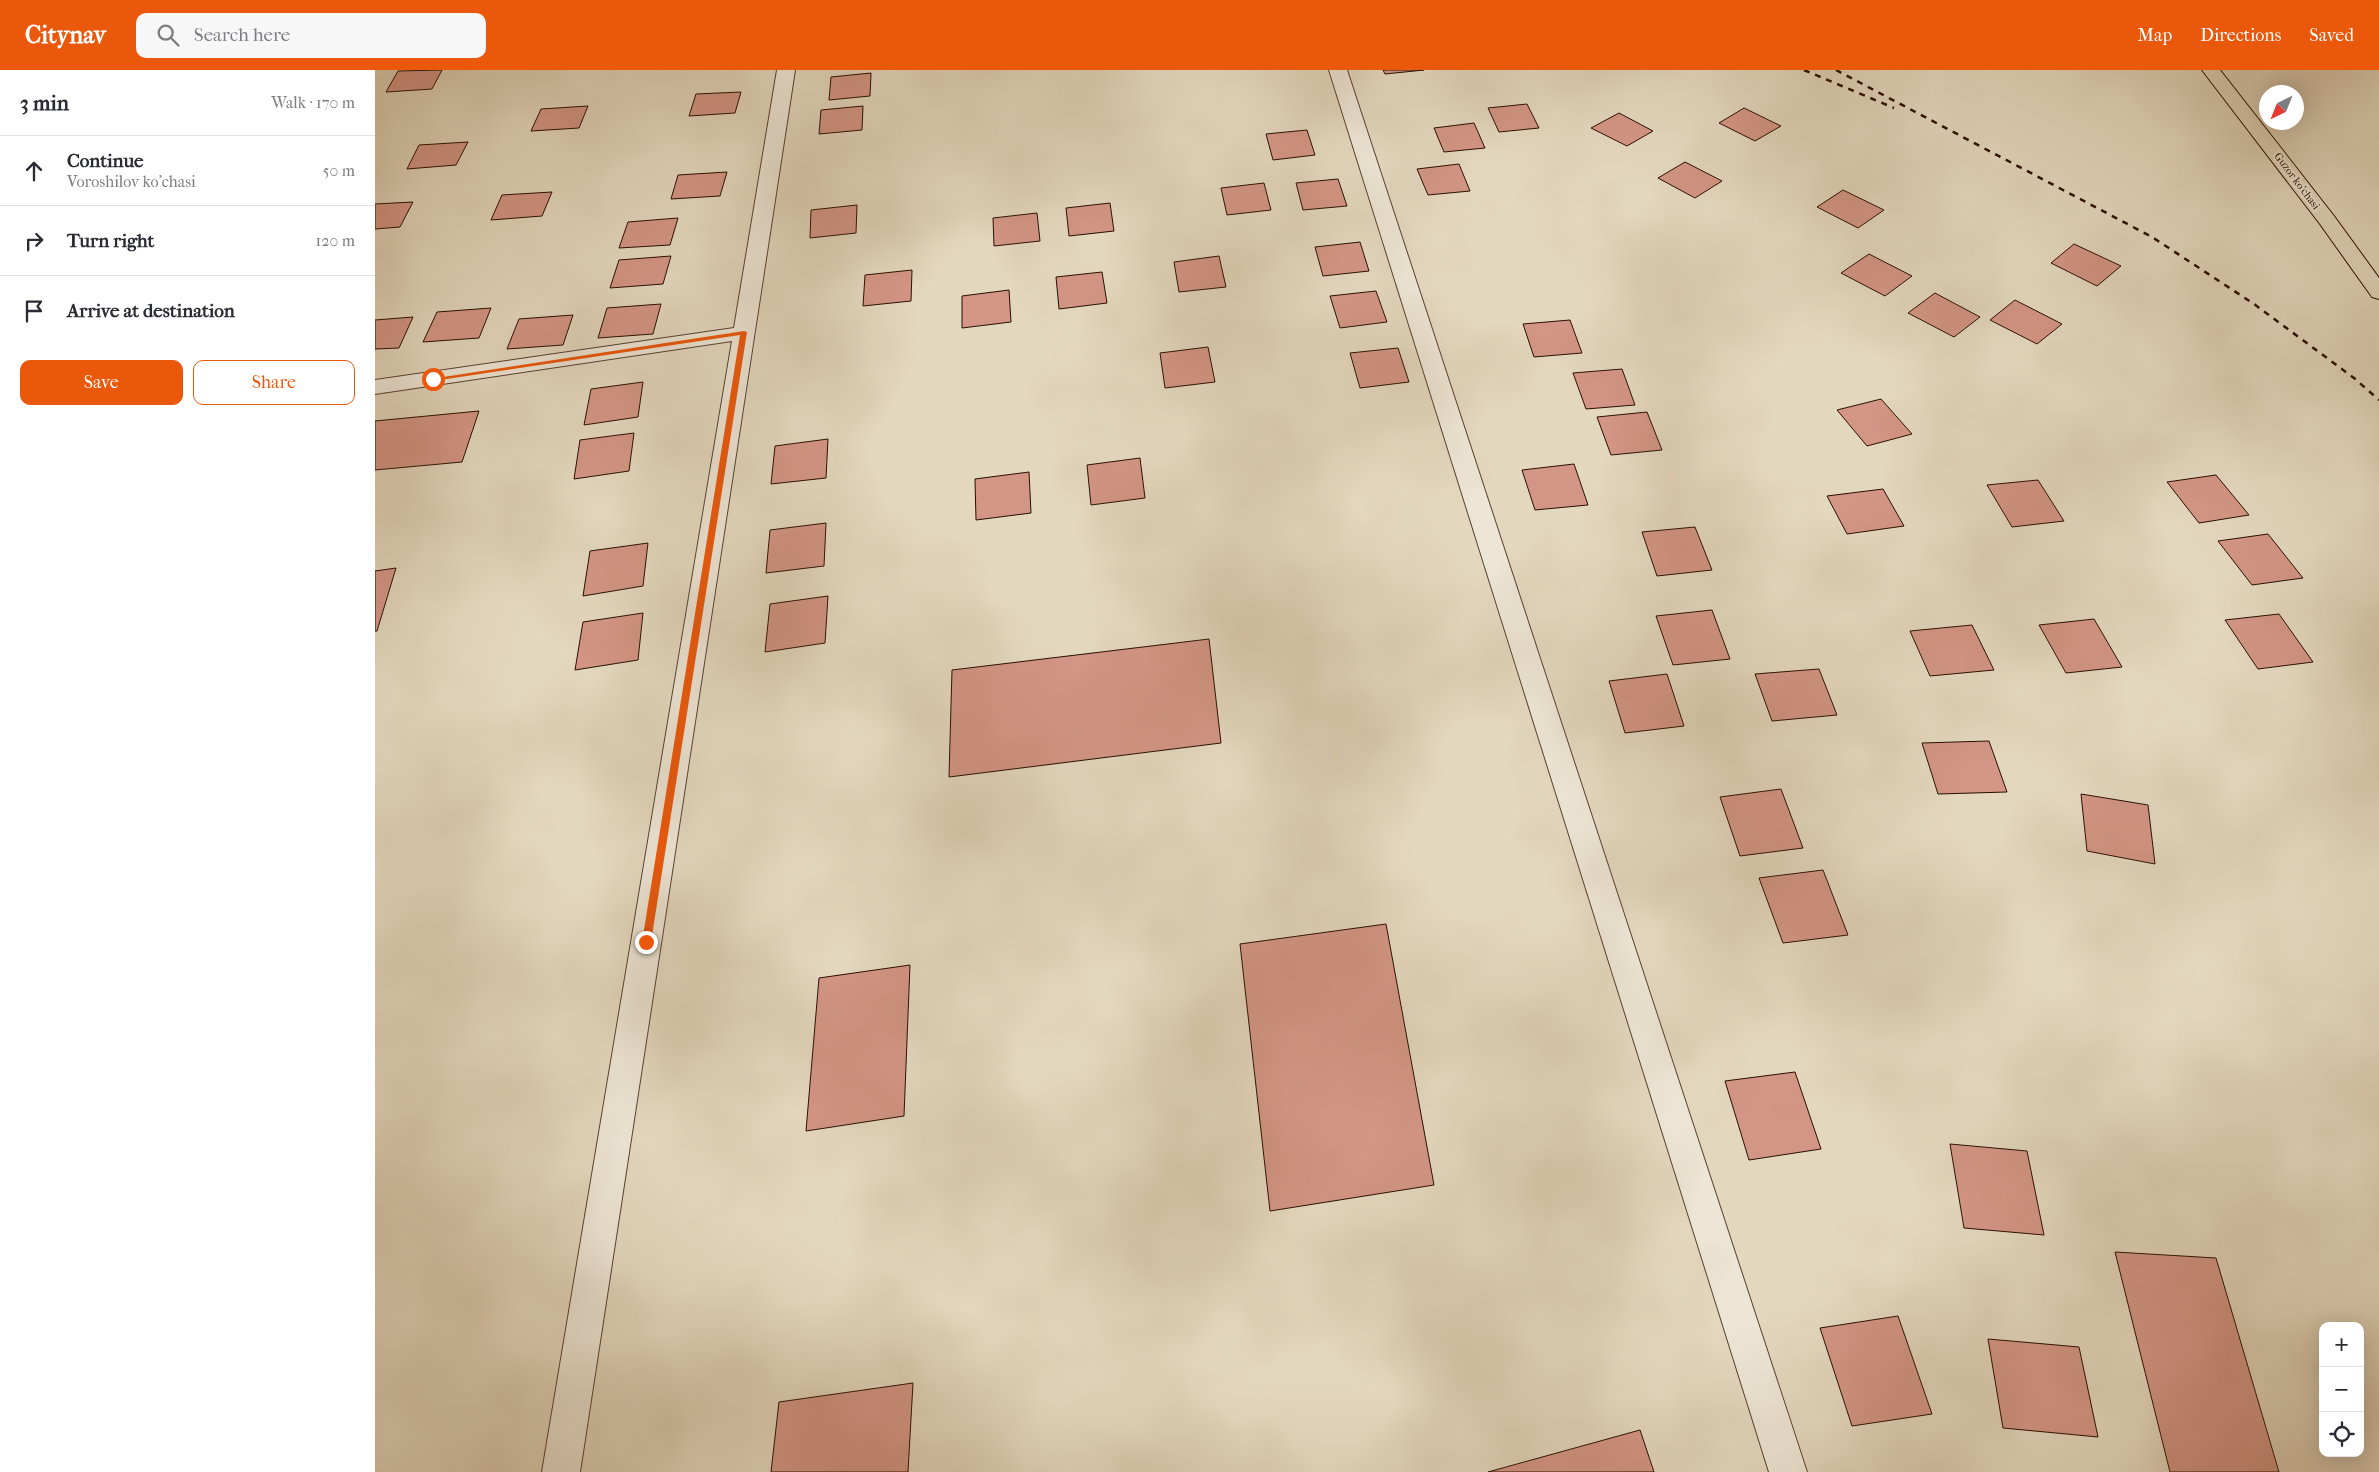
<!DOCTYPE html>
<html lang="en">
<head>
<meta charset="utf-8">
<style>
	:root { --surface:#fff; --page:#f7f7f7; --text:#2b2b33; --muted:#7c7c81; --line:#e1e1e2; --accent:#ea580c }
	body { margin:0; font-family:"IM FELL French Canon",serif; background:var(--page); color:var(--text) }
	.controls { position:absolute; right:15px; bottom:15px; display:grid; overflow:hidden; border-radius:10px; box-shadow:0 5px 20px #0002 }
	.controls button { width:45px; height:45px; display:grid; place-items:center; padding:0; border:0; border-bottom:1px solid var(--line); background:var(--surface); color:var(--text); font:25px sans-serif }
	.compass { position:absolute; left:1884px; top:15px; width:45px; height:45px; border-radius:50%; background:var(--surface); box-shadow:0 5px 20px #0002; rotate:223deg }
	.stop { position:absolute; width:15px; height:15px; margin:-11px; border:4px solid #ea580c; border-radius:50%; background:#fff }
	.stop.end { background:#ea580c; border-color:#fff; box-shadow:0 1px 5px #0008 }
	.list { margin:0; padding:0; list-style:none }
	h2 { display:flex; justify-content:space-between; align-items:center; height:65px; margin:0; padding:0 20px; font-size:21px }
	h2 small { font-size:16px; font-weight:400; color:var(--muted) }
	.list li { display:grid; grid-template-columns:32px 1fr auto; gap:15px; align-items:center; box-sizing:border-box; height:70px; padding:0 20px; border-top:1px solid var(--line) }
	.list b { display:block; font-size:19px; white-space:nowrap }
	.list p { margin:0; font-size:16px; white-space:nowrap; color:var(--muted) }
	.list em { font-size:16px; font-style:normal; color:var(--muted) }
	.actions { display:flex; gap:10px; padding:15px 20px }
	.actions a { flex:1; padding:11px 0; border:1px solid var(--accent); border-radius:10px; text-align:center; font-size:18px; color:var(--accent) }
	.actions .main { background:var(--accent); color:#fff }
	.icon { flex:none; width:28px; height:28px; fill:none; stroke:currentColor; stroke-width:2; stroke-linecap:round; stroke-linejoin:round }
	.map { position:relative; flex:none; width:2004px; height:1402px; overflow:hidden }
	header { display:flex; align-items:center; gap:30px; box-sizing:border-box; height:70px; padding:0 25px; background:var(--accent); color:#fff }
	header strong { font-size:24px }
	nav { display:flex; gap:28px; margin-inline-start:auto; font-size:18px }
	.search { width:350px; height:45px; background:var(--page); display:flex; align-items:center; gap:12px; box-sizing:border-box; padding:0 18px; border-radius:10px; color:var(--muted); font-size:19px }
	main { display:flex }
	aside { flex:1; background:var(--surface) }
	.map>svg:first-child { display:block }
	.building { fill:#d39585; stroke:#290f00 }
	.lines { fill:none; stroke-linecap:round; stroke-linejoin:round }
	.minor-casing { stroke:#584130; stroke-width:2 }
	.major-casing { stroke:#290f00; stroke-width:2 }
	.minor { fill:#ede5d5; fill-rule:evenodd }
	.major { fill:#e3d7be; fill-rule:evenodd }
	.rail { stroke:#290f00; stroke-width:2.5; stroke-dasharray:6 6; stroke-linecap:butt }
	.route { fill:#ea580c }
	.labels { text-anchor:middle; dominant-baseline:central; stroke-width:4; stroke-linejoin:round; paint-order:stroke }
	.far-street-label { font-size:11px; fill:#290f00; stroke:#ede5d5 }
</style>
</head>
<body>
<header>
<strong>Citynav</strong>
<div class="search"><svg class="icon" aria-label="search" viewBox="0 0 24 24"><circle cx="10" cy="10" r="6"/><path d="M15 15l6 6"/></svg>Search here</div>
<nav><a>Map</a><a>Directions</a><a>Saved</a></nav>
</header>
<main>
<aside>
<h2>3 min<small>Walk · 170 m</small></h2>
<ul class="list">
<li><svg class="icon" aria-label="ahead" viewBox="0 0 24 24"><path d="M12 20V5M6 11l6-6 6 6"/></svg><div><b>Continue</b><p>Voroshilov ko'chasi</p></div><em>50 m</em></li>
<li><svg class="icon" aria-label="right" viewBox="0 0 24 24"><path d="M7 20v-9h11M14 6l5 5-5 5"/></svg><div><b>Turn right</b></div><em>120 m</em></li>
<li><svg class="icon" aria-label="arrive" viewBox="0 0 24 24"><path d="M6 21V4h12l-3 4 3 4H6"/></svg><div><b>Arrive at destination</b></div></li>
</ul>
<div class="actions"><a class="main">Save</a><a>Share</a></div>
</aside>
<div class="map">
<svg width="2004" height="1402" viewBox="0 0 2004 1402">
	<rect width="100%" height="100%" fill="#e3d7be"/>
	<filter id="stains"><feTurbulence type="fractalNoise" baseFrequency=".004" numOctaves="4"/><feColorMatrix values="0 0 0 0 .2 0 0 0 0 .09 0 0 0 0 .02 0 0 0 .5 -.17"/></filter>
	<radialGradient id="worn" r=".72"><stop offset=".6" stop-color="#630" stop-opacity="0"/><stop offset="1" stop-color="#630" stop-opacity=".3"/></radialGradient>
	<g class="building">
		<polygon points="67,0 57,19 11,22 23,1"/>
		<polygon points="1008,0 1049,0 1010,4"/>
		<polygon points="496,3 495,26 454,30 456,7"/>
		<polygon points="366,22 360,43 314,46 321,24"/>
		<polygon points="1152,34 1164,58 1124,62 1113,38"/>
		<polygon points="213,36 204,58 156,61 166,39"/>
		<polygon points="488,36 487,60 444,64 446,40"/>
		<polygon points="1369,38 1406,56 1380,71 1344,53"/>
		<polygon points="1244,43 1278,61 1252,76 1216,58"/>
		<polygon points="1099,53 1110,78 1069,82 1059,58"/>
		<polygon points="932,60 940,85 898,90 891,64"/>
		<polygon points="93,72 81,95 32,99 44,75"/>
		<polygon points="1310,92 1347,111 1320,128 1283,108"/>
		<polygon points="1084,94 1095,121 1053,125 1042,99"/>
		<polygon points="352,102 345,126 296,129 303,105"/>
		<polygon points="963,109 972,136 928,140 921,113"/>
		<polygon points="889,113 896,140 852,145 846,118"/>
		<polygon points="1468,120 1509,140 1483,158 1442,137"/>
		<polygon points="177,122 167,146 116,150 127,125"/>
		<polygon points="38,132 25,157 0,159 0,134"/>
		<polygon points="735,133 739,161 694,166 691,138"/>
		<polygon points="482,135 481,163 435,168 436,140"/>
		<polygon points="662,143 665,171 619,176 618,148"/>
		<polygon points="303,148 295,175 244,178 253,152"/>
		<polygon points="985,172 994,201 948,206 940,177"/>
		<polygon points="1699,174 1746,196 1722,216 1676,193"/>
		<polygon points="1494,184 1537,206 1510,226 1466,203"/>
		<polygon points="296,186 288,214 235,218 244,190"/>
		<polygon points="844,186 851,217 804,222 799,192"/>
		<polygon points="537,200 536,231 488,236 490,205"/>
		<polygon points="727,202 732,233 684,239 681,207"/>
		<polygon points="634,220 636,252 587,258 587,226"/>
		<polygon points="1001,221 1012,252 965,258 955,226"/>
		<polygon points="1560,223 1605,247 1579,267 1533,243"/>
		<polygon points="1640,230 1687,254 1662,274 1615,250"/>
		<polygon points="286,234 278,264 223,268 232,238"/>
		<polygon points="116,238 104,268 48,272 62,242"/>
		<polygon points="198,245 188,275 132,279 144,249"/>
		<polygon points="38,247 24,278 0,279 0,250"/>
		<polygon points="1195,250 1207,283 1159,287 1148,254"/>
		<polygon points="833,277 840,312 790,318 785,283"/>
		<polygon points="1023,278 1034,312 985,318 975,283"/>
		<polygon points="1247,299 1260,335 1211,339 1198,303"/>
		<polygon points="268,312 263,347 209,355 216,319"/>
		<polygon points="1506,329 1537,364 1492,376 1462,340"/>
		<polygon points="104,341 87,392 0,400 0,351"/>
		<polygon points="1272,342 1287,380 1236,385 1222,347"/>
		<polygon points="259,363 254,401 199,409 205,370"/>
		<polygon points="453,369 451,408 396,414 400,376"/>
		<polygon points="765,388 770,428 716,435 712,395"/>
		<polygon points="1199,394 1213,435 1160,440 1147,400"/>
		<polygon points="654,402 656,443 601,450 600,409"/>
		<polygon points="1841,405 1874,445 1824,453 1792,412"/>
		<polygon points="1663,410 1689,451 1637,457 1612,415"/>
		<polygon points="1508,419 1529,456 1472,464 1452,426"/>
		<polygon points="451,453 449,496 391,503 395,460"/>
		<polygon points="1320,457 1337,500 1282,506 1267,462"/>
		<polygon points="1893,464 1928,508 1877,515 1843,471"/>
		<polygon points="273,473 268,516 208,526 215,481"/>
		<polygon points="21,498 2,561 0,561 0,501"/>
		<polygon points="453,526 450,573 390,582 395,534"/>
		<polygon points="1337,540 1355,589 1298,595 1281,546"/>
		<polygon points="268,543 263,590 200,600 208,552"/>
		<polygon points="1904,544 1938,592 1883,599 1850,550"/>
		<polygon points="1719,549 1747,597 1691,603 1664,555"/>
		<polygon points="1597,555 1619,600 1555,606 1535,561"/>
		<polygon points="834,569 846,673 574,707 577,600"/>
		<polygon points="1444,599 1462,645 1397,651 1380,604"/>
		<polygon points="1292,604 1309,656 1250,663 1234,611"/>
		<polygon points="1614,671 1632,722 1563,724 1547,673"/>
		<polygon points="1406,719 1428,778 1365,786 1345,727"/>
		<polygon points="1706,724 1773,735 1780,794 1712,781"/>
		<polygon points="1448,800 1473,865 1408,873 1384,808"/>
		<polygon points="1011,854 1059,1115 895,1141 865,874"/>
		<polygon points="535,895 529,1046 431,1061 444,908"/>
		<polygon points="1420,1002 1446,1079 1374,1090 1350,1011"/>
		<polygon points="1575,1074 1652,1081 1669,1165 1589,1158"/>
		<polygon points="1740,1182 1841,1188 1904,1402 1795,1402"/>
		<polygon points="1523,1246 1557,1344 1477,1356 1445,1258"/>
		<polygon points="1613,1269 1704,1277 1723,1367 1628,1358"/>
		<polygon points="538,1313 533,1402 396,1402 404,1332"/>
		<polygon points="1265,1360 1279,1402 1113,1402"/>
	</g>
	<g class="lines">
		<defs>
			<g id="minor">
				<polygon points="402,0 420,0 205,1402 167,1402 357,271 0,324 0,310 359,258"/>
				<polygon points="954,0 972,0 1432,1402 1394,1402"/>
			</g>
			<polygon id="major" points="1827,0 1845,0 1959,146 2004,208 2004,229 1997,227 1945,154"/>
		</defs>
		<use href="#minor" class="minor-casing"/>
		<use href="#major" class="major-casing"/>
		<use href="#minor" class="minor"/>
		<use href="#major" class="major"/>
		<g class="rail">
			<polyline points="1429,0 1519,38"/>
			<polyline points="1461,0 1777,167 1879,234 1979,308 2004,330"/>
		</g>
	</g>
	<polygon class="route" points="369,261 372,262 276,872 271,875 267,872 365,265 58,311 55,309"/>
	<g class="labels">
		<g class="far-street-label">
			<text transform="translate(1922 111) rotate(53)">Guzor ko'chasi</text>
		</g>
	</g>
	<rect width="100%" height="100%" filter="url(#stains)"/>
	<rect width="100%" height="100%" fill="url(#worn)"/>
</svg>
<div class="controls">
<button>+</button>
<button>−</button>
<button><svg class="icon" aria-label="locate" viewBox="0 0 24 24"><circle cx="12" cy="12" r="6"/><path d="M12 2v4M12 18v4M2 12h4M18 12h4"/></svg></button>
</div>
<svg class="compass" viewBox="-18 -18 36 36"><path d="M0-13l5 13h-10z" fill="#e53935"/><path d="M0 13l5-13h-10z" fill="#7c7c81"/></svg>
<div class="stop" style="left:58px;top:309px"></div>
<div class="stop end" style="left:271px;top:872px"></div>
</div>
</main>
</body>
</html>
